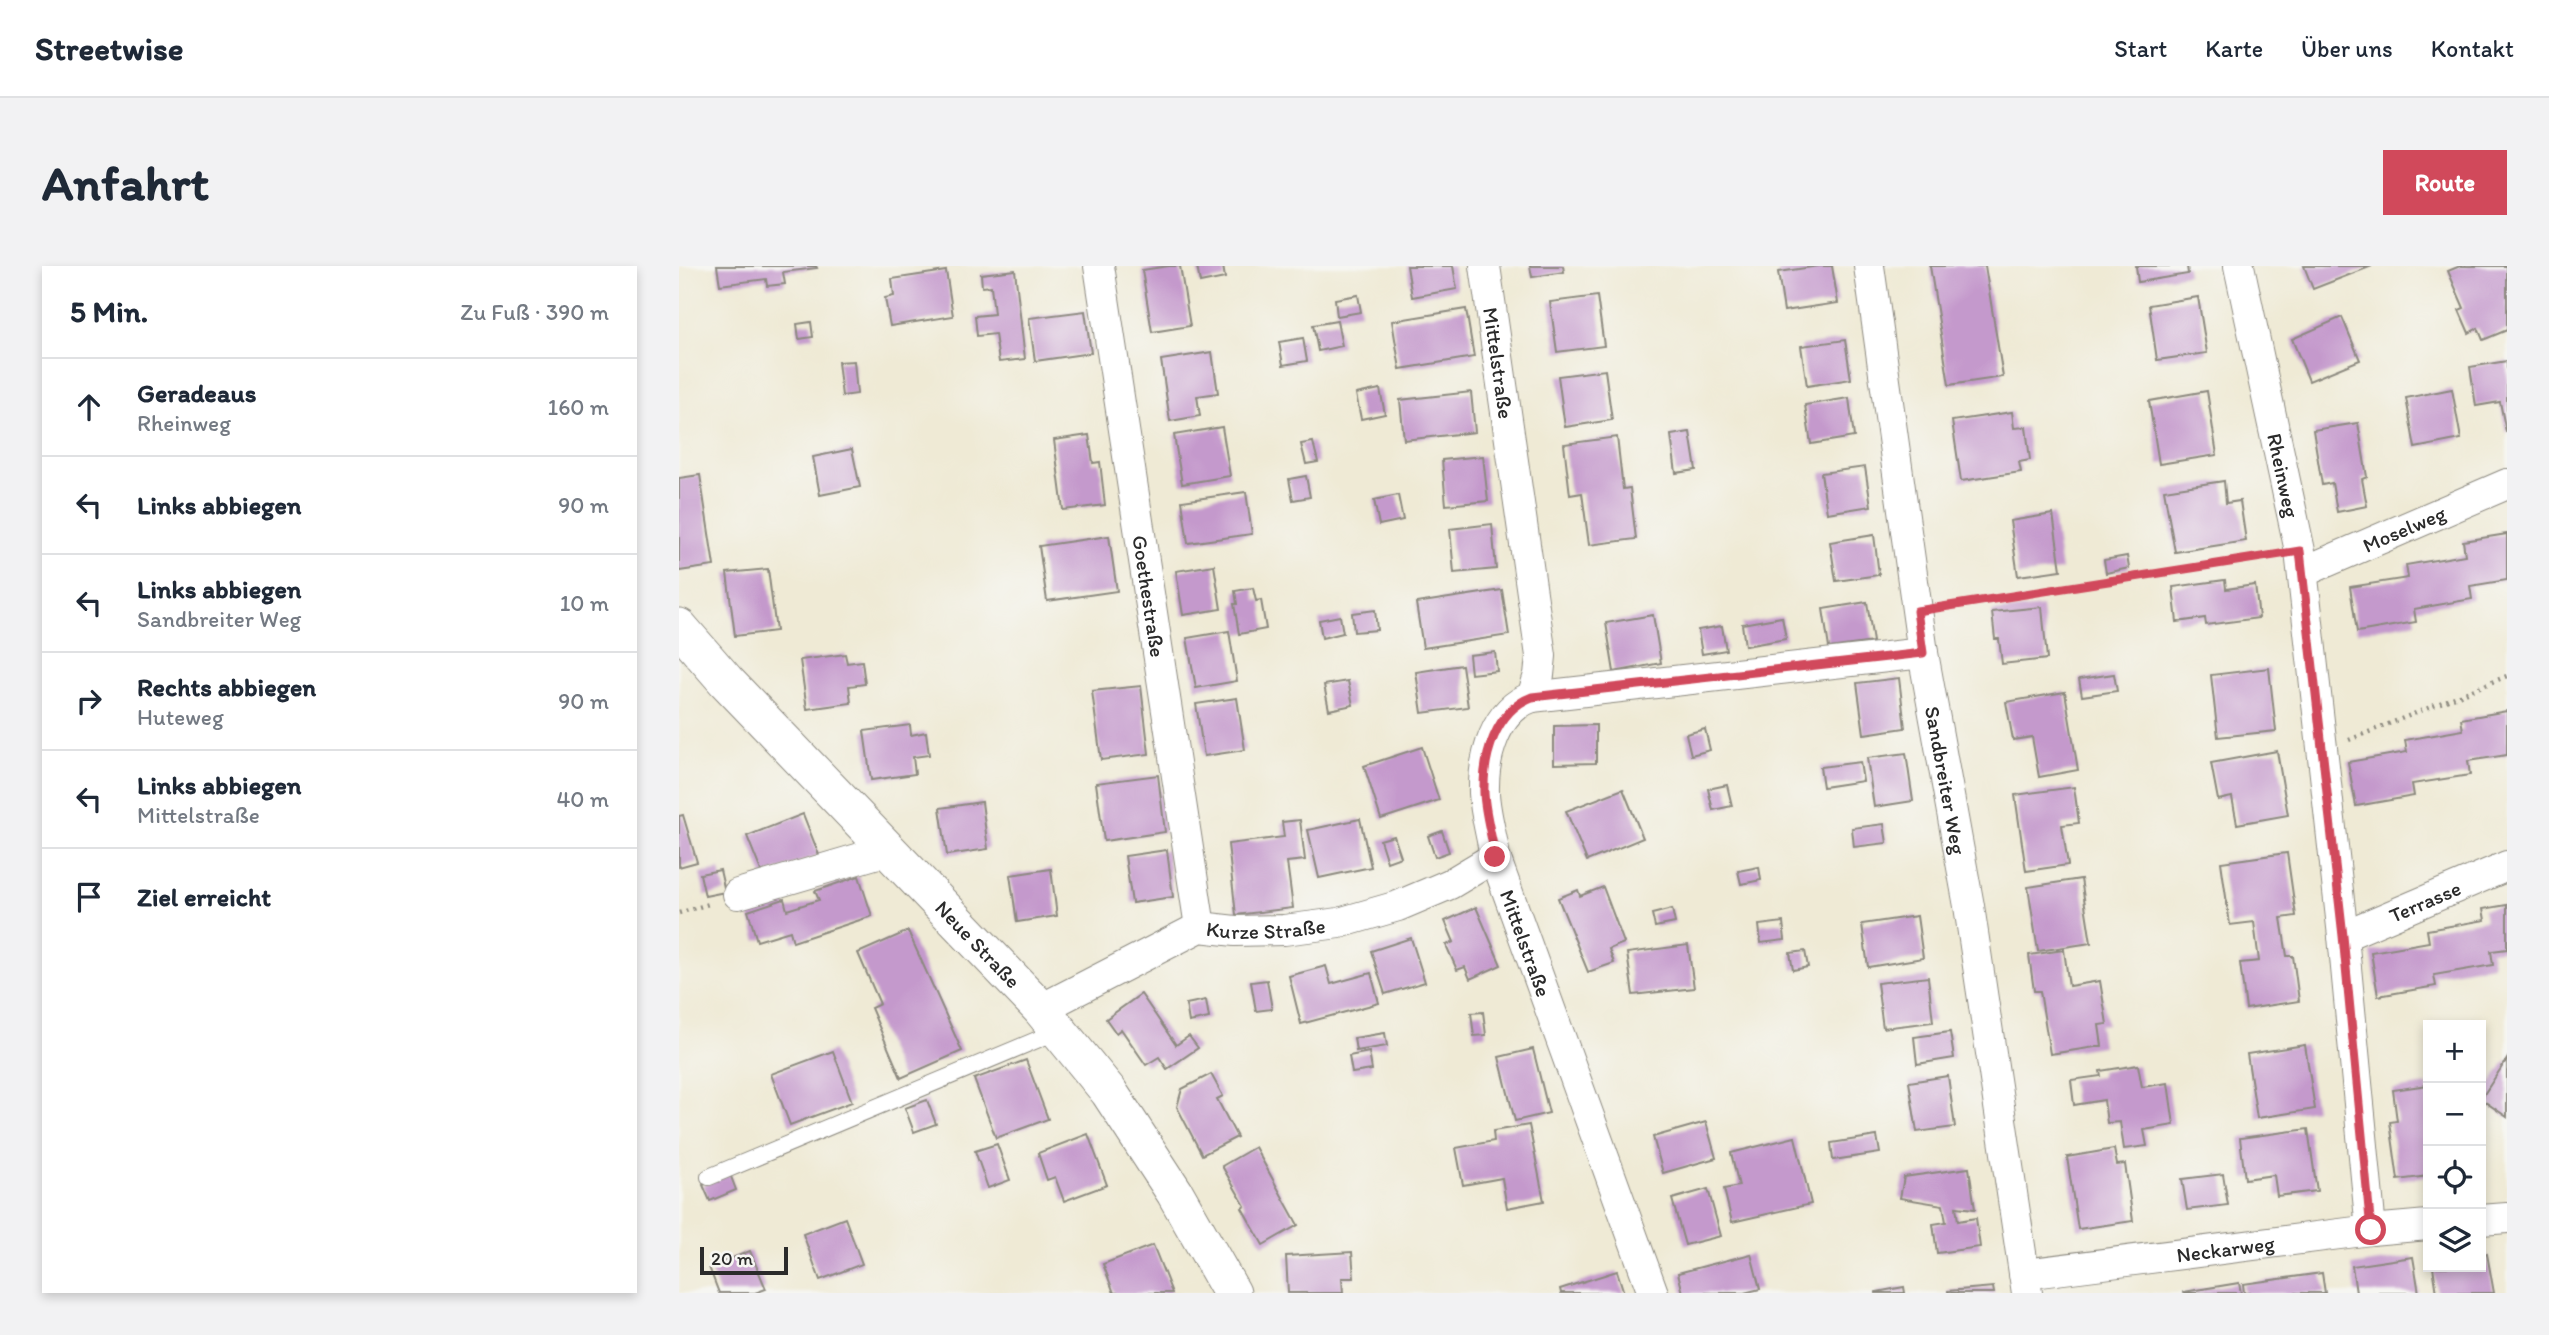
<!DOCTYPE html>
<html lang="de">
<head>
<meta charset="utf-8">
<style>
	:root { --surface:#fff; --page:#f2f2f3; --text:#1f2937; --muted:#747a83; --line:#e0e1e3; --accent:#d1495b }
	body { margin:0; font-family:Itim,sans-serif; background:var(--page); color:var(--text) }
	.controls { position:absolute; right:21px; bottom:21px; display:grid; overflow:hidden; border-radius:0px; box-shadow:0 4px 10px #0003 }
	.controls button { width:63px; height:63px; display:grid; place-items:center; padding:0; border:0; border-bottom:2px solid var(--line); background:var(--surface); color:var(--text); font:35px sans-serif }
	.scale { position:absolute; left:21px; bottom:18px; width:88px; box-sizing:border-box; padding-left:7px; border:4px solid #2b2b2b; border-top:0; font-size:19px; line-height:24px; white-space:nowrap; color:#2b2b2b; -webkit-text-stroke:5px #f6f6f2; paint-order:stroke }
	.stop { position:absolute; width:21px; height:21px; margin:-16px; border:5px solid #d1495b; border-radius:50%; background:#fff }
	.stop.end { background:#d1495b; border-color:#fff; box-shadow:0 2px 7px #0008 }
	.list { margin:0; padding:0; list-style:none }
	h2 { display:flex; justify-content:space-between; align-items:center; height:91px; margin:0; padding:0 28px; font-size:30px }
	h2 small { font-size:23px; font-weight:400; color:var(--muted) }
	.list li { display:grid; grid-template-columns:46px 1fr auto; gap:21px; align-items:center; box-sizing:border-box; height:98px; padding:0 28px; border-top:2px solid var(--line) }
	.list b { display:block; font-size:26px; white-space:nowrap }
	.list p { margin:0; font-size:23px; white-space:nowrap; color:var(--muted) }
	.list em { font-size:23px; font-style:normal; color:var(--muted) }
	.icon { flex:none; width:38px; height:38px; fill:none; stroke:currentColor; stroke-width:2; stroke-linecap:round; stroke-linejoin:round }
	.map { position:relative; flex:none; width:1828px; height:1027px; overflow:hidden; border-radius:0px }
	header { display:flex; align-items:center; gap:42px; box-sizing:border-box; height:98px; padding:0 35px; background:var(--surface); border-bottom:2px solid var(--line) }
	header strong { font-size:33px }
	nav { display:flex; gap:38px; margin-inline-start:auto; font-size:24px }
	.intro { display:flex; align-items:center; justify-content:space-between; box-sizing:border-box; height:168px; padding:0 42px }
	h1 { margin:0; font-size:49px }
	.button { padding:18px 32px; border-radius:0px; background:var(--accent); color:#fff; font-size:24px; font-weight:700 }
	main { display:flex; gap:42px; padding:0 42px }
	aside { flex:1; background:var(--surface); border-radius:0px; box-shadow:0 4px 10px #0003 }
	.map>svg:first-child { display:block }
	.building { fill:#c499cc }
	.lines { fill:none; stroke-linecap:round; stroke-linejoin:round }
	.service-casing { stroke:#8d8a80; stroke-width:18 }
	.minor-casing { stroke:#8d8a80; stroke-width:32 }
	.tertiary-casing { stroke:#8d8a80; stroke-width:39 }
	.path { stroke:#8d8a80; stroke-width:4.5; stroke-dasharray:2 5; stroke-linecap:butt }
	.service { stroke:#fff; stroke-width:16 }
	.minor { stroke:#fff; stroke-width:30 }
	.tertiary { stroke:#fff; stroke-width:37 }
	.route { stroke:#d1495b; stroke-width:9 }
	.labels { text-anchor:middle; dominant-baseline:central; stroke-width:6; stroke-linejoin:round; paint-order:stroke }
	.street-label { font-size:21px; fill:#2b2b2b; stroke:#f6f6f2 }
</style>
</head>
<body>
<header>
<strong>Streetwise</strong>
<nav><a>Start</a><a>Karte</a><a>Über uns</a><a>Kontakt</a></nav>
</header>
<div class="intro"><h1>Anfahrt</h1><a class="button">Route</a></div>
<main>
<aside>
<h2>5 Min.<small>Zu Fuß · 390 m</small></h2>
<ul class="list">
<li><svg class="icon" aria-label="ahead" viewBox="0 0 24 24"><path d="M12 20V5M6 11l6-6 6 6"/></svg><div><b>Geradeaus</b><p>Rheinweg</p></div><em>160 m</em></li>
<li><svg class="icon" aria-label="left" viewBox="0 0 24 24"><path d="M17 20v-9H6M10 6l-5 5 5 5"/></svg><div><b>Links abbiegen</b></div><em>90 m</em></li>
<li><svg class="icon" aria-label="left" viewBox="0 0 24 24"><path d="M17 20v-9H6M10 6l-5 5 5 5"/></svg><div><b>Links abbiegen</b><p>Sandbreiter Weg</p></div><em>10 m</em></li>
<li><svg class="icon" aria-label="right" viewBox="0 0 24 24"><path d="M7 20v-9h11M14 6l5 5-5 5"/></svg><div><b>Rechts abbiegen</b><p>Huteweg</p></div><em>90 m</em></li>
<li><svg class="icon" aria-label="left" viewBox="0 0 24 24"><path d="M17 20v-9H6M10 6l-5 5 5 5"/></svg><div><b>Links abbiegen</b><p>Mittelstraße</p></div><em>40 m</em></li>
<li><svg class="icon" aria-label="arrive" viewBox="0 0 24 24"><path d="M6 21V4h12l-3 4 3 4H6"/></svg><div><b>Ziel erreicht</b></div></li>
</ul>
</aside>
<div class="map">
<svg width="1828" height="1027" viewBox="0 0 1828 1027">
	<rect width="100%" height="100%" fill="#f6f6f2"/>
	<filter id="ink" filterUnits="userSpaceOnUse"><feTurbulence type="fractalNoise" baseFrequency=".0143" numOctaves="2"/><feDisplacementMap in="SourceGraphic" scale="14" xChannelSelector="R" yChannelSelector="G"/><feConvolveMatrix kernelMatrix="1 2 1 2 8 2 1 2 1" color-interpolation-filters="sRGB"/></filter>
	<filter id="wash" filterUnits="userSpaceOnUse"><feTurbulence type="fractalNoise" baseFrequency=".00686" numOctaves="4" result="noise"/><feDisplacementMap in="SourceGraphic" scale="28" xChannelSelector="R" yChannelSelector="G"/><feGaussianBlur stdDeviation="1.57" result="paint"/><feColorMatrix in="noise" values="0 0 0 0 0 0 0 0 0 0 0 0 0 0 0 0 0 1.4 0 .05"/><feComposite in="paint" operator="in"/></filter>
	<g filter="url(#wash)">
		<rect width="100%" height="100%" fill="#efead5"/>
		<g id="blocks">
			<g class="building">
				<polygon points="38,0 137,0 138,2 104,6 106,18 88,20 87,13 41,19"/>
				<polygon points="490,0 501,0 511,60 473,66 463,4"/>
				<polygon points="518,0 544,0 546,12 521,17"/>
				<polygon points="728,0 774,0 778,23 733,31"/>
				<polygon points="851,0 884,0 885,6 853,11"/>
				<polygon points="1140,0 1153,0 1159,37 1105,45 1099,6"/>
				<polygon points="1251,0 1306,0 1324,111 1270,119"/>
				<polygon points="1457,0 1508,0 1509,8 1459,16"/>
				<polygon points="1625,0 1693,0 1634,23"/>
				<polygon points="1781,0 1828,0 1828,64 1804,74 1799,62 1790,67 1780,44 1785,42 1769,5"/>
				<polygon points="336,4 346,93 320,96 316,68 298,70 296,50 315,48 312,20 303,21 302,8"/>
				<polygon points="267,5 274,50 211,60 206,32 215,30 213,13"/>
				<polygon points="679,29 682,46 658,50 656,33"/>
				<polygon points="918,30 925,80 878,86 871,36"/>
				<polygon points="1519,31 1528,87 1478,94 1470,39"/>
				<polygon points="787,43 795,91 721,103 713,55"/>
				<polygon points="406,45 412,87 356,95 350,52"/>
				<polygon points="1663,51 1681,94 1630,115 1613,73"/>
				<polygon points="658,55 663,80 639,85 634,59"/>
				<polygon points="132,56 134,71 120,73 118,58"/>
				<polygon points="624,72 628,95 604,99 600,76"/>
				<polygon points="1166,74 1172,113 1128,120 1122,80"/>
				<polygon points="533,86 539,127 518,130 521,150 491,155 482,94"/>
				<polygon points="175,95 178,128 163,130 159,96"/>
				<polygon points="1828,95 1828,166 1827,166 1821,136 1797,140 1791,101"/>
				<polygon points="926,104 933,154 886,161 879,110"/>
				<polygon points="701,123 706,148 682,153 677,128"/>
				<polygon points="1773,123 1782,173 1736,182 1727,132"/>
				<polygon points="1528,125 1538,189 1480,198 1470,135"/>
				<polygon points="792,126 796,166 725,174 721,134"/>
				<polygon points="1170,132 1175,171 1132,178 1126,139"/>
				<polygon points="1333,146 1335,162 1347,161 1351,194 1340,196 1342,206 1282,215 1273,155"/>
				<polygon points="1679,157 1688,211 1683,213 1688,240 1658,246 1653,217 1643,219 1634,164"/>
				<polygon points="543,161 551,210 503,218 495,169"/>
				<polygon points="1011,166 1017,204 997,207 992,169"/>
				<polygon points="410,169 414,197 421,196 426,239 384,244 375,174"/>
				<polygon points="938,171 944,223 951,222 957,273 910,279 903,227 891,229 885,178"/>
				<polygon points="634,176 639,196 627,198 622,178"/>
				<polygon points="173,183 181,221 141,229 134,191"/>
				<polygon points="804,190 809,235 767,239 763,194"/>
				<polygon points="1186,201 1192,240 1148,247 1142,207"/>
				<polygon points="21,209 35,300 0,305 0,212"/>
				<polygon points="627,210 631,231 614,234 610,213"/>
				<polygon points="1545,215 1547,237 1561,235 1567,275 1496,286 1485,224"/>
				<polygon points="567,226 573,268 509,277 503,235"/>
				<polygon points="719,229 724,254 700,259 695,234"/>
				<polygon points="1374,248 1382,304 1339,310 1331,255"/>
				<polygon points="813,258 817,303 775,307 771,263"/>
				<polygon points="1828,268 1828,314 1791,320 1793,333 1735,343 1737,356 1678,366 1671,321 1729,312 1727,299 1786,289 1784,275"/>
				<polygon points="1195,269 1200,309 1157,315 1151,276"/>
				<polygon points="430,270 438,325 368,335 360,280"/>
				<polygon points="1448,290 1450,302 1427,307 1425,294"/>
				<polygon points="535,299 542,343 504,349 497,305"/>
				<polygon points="89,303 97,365 56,370 48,307"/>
				<polygon points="1546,314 1547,323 1576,319 1580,352 1527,359 1526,352 1498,356 1494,321"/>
				<polygon points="574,322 577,335 582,334 587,363 560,368 555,338 558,338 556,325"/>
				<polygon points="823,324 830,369 744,382 737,337"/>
				<polygon points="1188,336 1194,376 1150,382 1144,343"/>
				<polygon points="1363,341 1368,393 1323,398 1320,373 1316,373 1313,346"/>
				<polygon points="696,344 698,364 675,366 673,347"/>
				<polygon points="974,349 982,397 935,406 927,357"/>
				<polygon points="661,350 664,367 643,372 640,354"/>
				<polygon points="1103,351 1107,373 1066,380 1063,358"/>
				<polygon points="1043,360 1047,384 1023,388 1019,364"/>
				<polygon points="550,365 558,415 517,422 508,372"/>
				<polygon points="816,386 818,405 792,408 790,389"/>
				<polygon points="166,388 168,397 183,395 186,418 170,420 172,437 128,443 121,394"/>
				<polygon points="783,399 789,441 743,447 737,406"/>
				<polygon points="1590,402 1597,465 1539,471 1532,409"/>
				<polygon points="1435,408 1438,425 1403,430 1400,413"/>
				<polygon points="1220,412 1226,462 1185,468 1178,417"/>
				<polygon points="669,415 674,439 650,444 645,419"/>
				<polygon points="462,420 470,488 422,494 413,425"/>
				<polygon points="1386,426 1399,504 1360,511 1353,471 1334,474 1327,436"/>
				<polygon points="558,432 566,484 525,490 517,438"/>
				<polygon points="1828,445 1828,489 1789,495 1791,509 1733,518 1735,530 1677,540 1669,496 1728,486 1726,474 1784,464 1782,453"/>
				<polygon points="231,459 232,469 247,466 250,489 234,491 236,508 192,514 185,465"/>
				<polygon points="917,459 917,497 875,498 875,460"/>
				<polygon points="1026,463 1031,484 1012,489 1007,468"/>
				<polygon points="743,481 760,534 702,553 685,500"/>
				<polygon points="1598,485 1609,549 1558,558 1553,531 1539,534 1532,497"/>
				<polygon points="1227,487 1234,535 1195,541 1188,492"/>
				<polygon points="1181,496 1184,515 1144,521 1141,501"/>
				<polygon points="479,509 486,566 425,575 417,517"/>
				<polygon points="1048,519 1053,540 1034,544 1029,523"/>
				<polygon points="1395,521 1400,557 1383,559 1389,599 1347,605 1336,529"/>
				<polygon points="944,523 964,572 908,595 887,545"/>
				<polygon points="303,536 309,583 268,589 261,542"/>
				<polygon points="124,548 140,589 84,610 68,570"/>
				<polygon points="4,549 18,596 0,601 0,550"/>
				<polygon points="681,553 692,601 640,612 629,564"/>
				<polygon points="621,554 626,594 608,596 614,642 557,649 549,578 605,571 603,556"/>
				<polygon points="1205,558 1208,577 1175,581 1173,562"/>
				<polygon points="763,565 770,586 756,591 749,570"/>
				<polygon points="715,570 722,591 708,596 701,574"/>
				<polygon points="488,584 494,631 453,637 446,590"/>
				<polygon points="1608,587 1617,650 1602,652 1608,690 1614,690 1620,735 1567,743 1561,697 1580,695 1575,656 1551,659 1542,596"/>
				<polygon points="1080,601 1082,614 1062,618 1059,605"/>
				<polygon points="372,603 378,650 338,656 331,609"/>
				<polygon points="41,604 46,626 26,630 21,608"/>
				<polygon points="180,610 193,650 114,676 111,665 78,675 69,645 105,633 108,644 140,634 136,625"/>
				<polygon points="1402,613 1412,677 1359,685 1349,621"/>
				<polygon points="924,621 945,677 930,683 935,697 909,706 879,632 899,624 901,630"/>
				<polygon points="1828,639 1828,683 1812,685 1814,699 1755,709 1757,720 1699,730 1692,686 1750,676 1748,664 1806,654 1804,643"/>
				<polygon points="797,641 822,699 791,713 786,701 778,704 767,679 775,676 766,655"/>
				<polygon points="993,643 996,657 976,661 973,648"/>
				<polygon points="1238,650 1244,692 1189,701 1183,658"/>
				<polygon points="1104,656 1106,674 1082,677 1080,659"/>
				<polygon points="229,665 283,785 222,812 192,742 201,738 179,687"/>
				<polygon points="732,672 746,716 706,728 692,685"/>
				<polygon points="1009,679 1015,722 954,729 948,687"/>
				<polygon points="1385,684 1390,720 1421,715 1428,758 1420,759 1423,780 1371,788 1361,725 1355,725 1350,689"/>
				<polygon points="1126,685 1129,701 1114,704 1111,687"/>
				<polygon points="647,700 652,718 692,707 700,737 622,758 610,710"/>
				<polygon points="1249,711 1254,756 1204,762 1198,717"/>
				<polygon points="588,714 593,743 577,745 572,716"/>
				<polygon points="462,728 497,779 510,770 519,782 488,803 480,791 467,799 442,763 437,767 427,753"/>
				<polygon points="527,734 530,752 510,756 507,738"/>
				<polygon points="804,746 807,769 795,770 792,747"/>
				<polygon points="1271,766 1275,792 1238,798 1235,771"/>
				<polygon points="706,767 708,780 677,785 675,772"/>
				<polygon points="1626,779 1636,843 1578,852 1568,788"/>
				<polygon points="854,783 870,847 836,855 820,791"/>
				<polygon points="154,785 173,836 111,859 92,808"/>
				<polygon points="690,786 693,804 673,807 670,790"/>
				<polygon points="1828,793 1828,851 1802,833"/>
				<polygon points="347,794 369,853 317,872 295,813"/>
				<polygon points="1459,799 1463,821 1489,817 1495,859 1465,864 1468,880 1445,883 1441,856 1428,857 1425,834 1395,839 1392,814 1422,810 1421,805"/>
				<polygon points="532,808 544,830 538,833 558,871 523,889 498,841 503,823"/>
				<polygon points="1269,810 1276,861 1238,866 1230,816"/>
				<polygon points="1749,819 1749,910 1719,914 1711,856 1718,855 1714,824"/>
				<polygon points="248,834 257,858 235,866 226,842"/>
				<polygon points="1027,856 1037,892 984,907 974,871"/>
				<polygon points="850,859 865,935 828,942 823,912 784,919 777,882 815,875 814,865"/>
				<polygon points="1629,863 1638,925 1598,930 1595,909 1566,913 1561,872"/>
				<polygon points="409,868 428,919 385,935 376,911 368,914 359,887"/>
				<polygon points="1198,870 1201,887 1154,894 1152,877"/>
				<polygon points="1116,871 1132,938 1053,956 1045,923 1060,920 1052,887"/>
				<polygon points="318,878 331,914 309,922 296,885"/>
				<polygon points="576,881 619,959 584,979 563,942 566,940 543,900"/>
				<polygon points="1435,883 1438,899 1446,898 1454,955 1399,963 1388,891"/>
				<polygon points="1290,902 1296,943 1277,941 1279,955 1297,952 1301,981 1258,987 1254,958 1267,956 1264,939 1221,932 1225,911"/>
				<polygon points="51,908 57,924 31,935 24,919"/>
				<polygon points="1544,908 1549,939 1508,944 1503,913"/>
				<polygon points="1029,923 1042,970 1006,979 993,933"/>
				<polygon points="166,952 183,998 141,1014 124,968"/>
				<polygon points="474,979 493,1027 435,1027 424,998"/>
				<polygon points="71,985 87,1023 76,1027 40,1027 30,1001"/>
				<polygon points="673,986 675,1012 663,1012 664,1027 609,1027 607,990"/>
				<polygon points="1072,988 1081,1023 1065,1027 1004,1027 999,1007"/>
				<polygon points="1808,988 1815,1027 1758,1027 1754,1001 1802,1001 1802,989"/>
				<polygon points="1734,991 1740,1027 1677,1027 1673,1000"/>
				<polygon points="938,1005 945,1027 882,1027 881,1023"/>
				<polygon points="1643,1007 1646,1027 1565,1027 1564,1018"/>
				<polygon points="1560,1017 1562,1027 1506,1027 1505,1026"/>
				<polygon points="1225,1021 1226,1027 1197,1027 1197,1026"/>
				<polygon points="1314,1021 1315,1027 1269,1027 1269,1025"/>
			</g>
		</g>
	</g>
	<g filter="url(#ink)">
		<use href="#blocks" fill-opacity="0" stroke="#8d8a80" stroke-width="2"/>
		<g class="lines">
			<defs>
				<polyline id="service" points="30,911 379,765"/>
				<g id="minor">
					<path id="s1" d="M420 0 521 661"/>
					<path id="s2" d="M806 0 862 390 860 409 853 431C816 444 804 491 805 527 806 548 813 570 816 591L974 1027"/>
					<path id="s3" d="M1190 0 1244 387 1290 640 1348 1027"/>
					<path id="s4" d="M1560 0 1621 285 1664 670 1692 964"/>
					<path id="s5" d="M1624 306 1828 218"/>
					<polyline points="853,431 1244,387"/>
					<polyline points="59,628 209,584"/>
					<path id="s6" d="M1664 670 1828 600"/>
					<path id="s7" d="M362 743 521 661 556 665 605 664 660 657 719 640 771 618 816 591"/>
					<polyline points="1802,954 1828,952"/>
					<path id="s8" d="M1345 1008 1692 964 1749 959"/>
				</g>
				<g id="tertiary">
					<path id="s9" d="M0 361 47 415 362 743 430 826 496 927 553 1027"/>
				</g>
			</defs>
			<use href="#service" class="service-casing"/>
			<use href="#minor" class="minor-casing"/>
			<use href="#tertiary" class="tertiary-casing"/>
			<g class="path">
				<polyline points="1266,341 1592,289"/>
				<polyline points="1670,474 1828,410"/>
				<polyline points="0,647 33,637"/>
			</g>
			<use href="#service" class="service"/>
			<use href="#minor" class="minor"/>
			<use href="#tertiary" class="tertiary"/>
		</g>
	</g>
	<g class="lines" filter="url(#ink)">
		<path class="route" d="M816 591C813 570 806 548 805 527 804 491 816 445 853 431L1244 387 1238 345 1621 285 1664 670 1692 964"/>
	</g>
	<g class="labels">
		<g class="street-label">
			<text stroke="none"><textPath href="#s2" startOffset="98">Mittelstraße</textPath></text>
			<text stroke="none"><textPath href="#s4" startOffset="214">Rheinweg</textPath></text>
			<text stroke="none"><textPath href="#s5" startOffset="110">Moselweg</textPath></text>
			<text stroke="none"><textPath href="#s1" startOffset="334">Goethestraße</textPath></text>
			<text stroke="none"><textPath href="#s3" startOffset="520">Sandbreiter Weg</textPath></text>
			<text stroke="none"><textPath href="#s6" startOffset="89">Terrasse</textPath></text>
			<text stroke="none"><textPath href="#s7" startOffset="245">Kurze Straße</textPath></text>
			<text stroke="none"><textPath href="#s9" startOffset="436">Neue Straße</textPath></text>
			<text stroke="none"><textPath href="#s2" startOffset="707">Mittelstraße</textPath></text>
			<text stroke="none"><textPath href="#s8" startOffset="203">Neckarweg</textPath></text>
		</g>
	</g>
</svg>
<div class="controls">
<button>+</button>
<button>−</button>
<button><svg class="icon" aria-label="locate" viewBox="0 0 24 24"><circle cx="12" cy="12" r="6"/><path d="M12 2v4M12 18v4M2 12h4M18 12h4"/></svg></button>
<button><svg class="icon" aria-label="layers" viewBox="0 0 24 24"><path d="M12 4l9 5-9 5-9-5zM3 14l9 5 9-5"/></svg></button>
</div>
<div class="scale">20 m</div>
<div class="stop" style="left:1692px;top:964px"></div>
<div class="stop end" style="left:816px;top:591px"></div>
</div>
</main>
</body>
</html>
